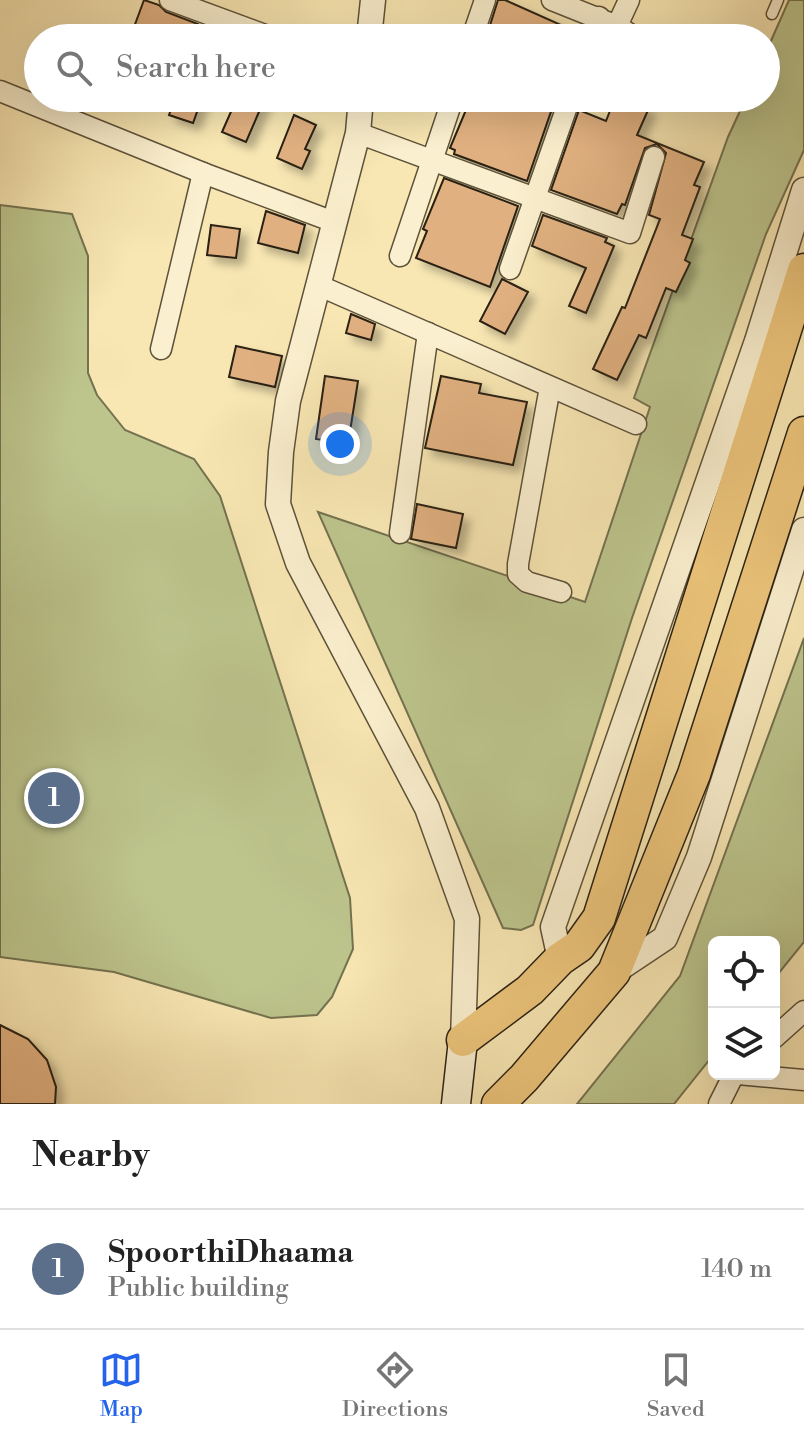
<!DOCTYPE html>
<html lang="en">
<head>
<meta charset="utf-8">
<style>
	:root { --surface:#fff; --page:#f6f6f6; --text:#222; --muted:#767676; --line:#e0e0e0; --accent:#2563eb }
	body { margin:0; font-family:"Libre Bodoni",serif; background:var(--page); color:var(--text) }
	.controls { position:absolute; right:24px; bottom:24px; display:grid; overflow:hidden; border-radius:12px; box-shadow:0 8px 32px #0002 }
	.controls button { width:72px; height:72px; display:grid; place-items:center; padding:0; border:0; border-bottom:2px solid var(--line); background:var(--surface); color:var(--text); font:40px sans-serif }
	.you { position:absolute; left:340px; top:444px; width:28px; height:28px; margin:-20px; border:6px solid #fff; border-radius:50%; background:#1a73e8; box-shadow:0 0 0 12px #1a73e833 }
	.badge { display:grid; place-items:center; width:52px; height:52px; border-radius:50%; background:var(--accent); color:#fff; font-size:26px; font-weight:700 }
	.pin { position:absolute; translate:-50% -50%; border:4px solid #fff; box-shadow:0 2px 8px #0006 }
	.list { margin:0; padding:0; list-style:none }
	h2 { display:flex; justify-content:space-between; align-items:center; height:104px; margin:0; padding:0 32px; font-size:34px }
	h2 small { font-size:26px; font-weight:400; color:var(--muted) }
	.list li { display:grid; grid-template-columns:52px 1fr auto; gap:24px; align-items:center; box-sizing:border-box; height:120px; padding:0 32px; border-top:2px solid var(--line) }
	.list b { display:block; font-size:30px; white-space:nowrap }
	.list p { margin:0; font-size:26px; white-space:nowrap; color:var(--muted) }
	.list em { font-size:26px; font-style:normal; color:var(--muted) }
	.icon { flex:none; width:44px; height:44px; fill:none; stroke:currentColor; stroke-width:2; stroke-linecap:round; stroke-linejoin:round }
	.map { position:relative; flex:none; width:804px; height:1104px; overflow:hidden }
	.search { position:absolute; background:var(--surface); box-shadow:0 8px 32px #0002; left:24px; right:24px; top:24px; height:88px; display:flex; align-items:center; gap:20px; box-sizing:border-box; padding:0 28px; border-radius:44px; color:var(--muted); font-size:30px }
	.sheet { height:224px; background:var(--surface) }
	nav { display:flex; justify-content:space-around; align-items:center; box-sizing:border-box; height:112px; border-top:2px solid var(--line); background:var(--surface); font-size:22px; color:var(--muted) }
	nav a { display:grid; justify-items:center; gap:4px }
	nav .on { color:var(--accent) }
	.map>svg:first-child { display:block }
	.green { fill:#bdc58d; stroke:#747250; stroke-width:2 }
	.building { fill:#e0b080; stroke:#2a2012; stroke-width:2; filter:url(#shadow) }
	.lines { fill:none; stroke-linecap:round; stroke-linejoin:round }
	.service-casing { stroke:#5e523a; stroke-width:13 }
	.minor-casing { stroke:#5e523a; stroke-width:23 }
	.tertiary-casing { stroke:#5e523a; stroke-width:27 }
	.secondary-casing { stroke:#2a2012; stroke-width:31 }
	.primary-casing { stroke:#2a2012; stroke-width:35 }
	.service { stroke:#faefce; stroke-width:10 }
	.minor { stroke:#faefce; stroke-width:20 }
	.tertiary { stroke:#faefce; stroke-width:24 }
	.secondary { stroke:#faefce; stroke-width:28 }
	.primary { stroke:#ecc47a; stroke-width:32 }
</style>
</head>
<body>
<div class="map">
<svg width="804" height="1104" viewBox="0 0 804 1104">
	<defs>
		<filter id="shadow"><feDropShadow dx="7" dy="7" stdDeviation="4" flood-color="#0004"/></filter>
	</defs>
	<rect width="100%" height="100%" fill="#f8e7b3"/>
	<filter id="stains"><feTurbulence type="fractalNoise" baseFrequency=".0025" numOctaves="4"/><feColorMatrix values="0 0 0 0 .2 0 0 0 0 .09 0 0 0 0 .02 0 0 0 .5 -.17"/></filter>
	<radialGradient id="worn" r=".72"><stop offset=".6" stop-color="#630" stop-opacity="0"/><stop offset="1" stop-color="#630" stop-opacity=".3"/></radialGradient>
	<g class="green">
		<polygon points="789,0 804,0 804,150 766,234 632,618 533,925 521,930 503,928 318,512 585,602 650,407 634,398 728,137 746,98 766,98 766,52"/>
		<polygon points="0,205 72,214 88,256 88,373 97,395 125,430 194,459 220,496 350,898 353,949 332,997 317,1015 271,1018 114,972 0,957"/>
		<polygon points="804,638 804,942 774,979 774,942 714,942 714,1054 674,1104 577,1104 680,976"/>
	</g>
	<g class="building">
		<polygon points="144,0 159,5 166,12 198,24 194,38 130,38"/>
		<polygon points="498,0 505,0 579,33 578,38 486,38"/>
		<polygon points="175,98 202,98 193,123 169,115"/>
		<polygon points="237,98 265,98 246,142 222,132"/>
		<polygon points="471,98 550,98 555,100 527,181 454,154 455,150 450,148"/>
		<polygon points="615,98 625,98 649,108 637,135 704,162 694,185 700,187 682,235 693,239 685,260 690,263 676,292 666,288 646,338 639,335 617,380 593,369 622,307 625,308 660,219 649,215 666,153 657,144 645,148 625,205 622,204 617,214 551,190 579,110 606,121"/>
		<polygon points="294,115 316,125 305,149 310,151 302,169 277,158"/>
		<polygon points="444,178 518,206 490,287 416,258 427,231 423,229"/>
		<polygon points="266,211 305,225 298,253 258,243"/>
		<polygon points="543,215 607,238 605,242 614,246 586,313 569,306 586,268 532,246"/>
		<polygon points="211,225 240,229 236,258 207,255"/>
		<polygon points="502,279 528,292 505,334 480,321"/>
		<polygon points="351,314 375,324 371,340 346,333"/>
		<polygon points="236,346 282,356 275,387 229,377"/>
		<polygon points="325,376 358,381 348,444 316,439"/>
		<polygon points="441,376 481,384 479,393 527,402 513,465 425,448"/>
		<polygon points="417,504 463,514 456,548 411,539"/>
		<polygon points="0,1025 28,1039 47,1060 56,1087 55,1104 0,1104"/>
	</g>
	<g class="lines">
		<defs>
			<polyline id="service" points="772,14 778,0"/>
			<g id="minor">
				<polyline points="170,0 273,38"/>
				<polyline points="552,0 617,26 629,0"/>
				<polyline points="617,26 636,38"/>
				<polyline points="472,38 485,0"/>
				<polyline points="591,38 599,17"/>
				<polyline points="0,91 203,173 334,222"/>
				<polyline points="358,133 630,233 654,157"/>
				<polyline points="400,256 453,98"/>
				<polyline points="510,269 570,98"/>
				<polyline points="320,286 636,424"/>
				<polyline points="161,349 203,173"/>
				<polyline points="550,387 518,564 518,574 527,582 561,592"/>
				<polyline points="400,533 428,333"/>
				<polyline points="774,1038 804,1011"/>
				<polyline points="738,1074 804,1080"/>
				<polyline points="719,1104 734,1074"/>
			</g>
			<g id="tertiary">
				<polyline points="369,38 373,0"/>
				<polyline points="361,98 358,133 288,401 281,452 278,504 298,563 427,808 467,919 463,1040"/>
				<polyline points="560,959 553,927 757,341 804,190"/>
				<polyline points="614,972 665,938 699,857 804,530"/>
			</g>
			<polyline id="secondary" points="456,1104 463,1040"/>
			<g id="primary">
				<polyline points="463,1040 530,990 560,959 579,946 599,918 804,270"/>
				<polyline points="498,1104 524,1078 614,972 694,774 804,433"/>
			</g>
		</defs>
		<use href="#service" class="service-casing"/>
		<use href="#minor" class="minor-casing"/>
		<use href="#tertiary" class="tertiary-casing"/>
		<use href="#secondary" class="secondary-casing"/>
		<use href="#primary" class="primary-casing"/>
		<use href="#service" class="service"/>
		<use href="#minor" class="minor"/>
		<use href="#tertiary" class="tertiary"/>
		<use href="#secondary" class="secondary"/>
		<use href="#primary" class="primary"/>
	</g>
	<rect width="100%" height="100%" filter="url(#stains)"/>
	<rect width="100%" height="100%" fill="url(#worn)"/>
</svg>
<div class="controls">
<button><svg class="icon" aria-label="locate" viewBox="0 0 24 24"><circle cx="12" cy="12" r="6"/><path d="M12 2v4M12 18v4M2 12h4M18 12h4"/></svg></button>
<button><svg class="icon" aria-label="layers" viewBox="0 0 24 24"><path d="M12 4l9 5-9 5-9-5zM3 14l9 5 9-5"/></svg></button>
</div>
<div class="you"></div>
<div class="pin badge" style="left:54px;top:798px;background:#5c6f8a">1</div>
<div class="search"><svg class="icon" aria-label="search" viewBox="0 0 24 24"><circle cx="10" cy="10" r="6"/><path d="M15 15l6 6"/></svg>Search here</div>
</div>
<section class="sheet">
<h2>Nearby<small></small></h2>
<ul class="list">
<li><span class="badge" style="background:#5c6f8a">1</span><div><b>SpoorthiDhaama</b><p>Public building</p></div><em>140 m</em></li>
</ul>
</section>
<nav>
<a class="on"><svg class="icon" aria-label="map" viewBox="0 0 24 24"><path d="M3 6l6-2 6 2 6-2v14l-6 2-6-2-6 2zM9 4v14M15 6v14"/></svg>Map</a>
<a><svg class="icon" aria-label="directions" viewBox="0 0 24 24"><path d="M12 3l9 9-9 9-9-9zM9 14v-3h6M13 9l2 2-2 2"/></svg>Directions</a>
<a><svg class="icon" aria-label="saved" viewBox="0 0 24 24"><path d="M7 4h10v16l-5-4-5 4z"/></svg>Saved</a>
</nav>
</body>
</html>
